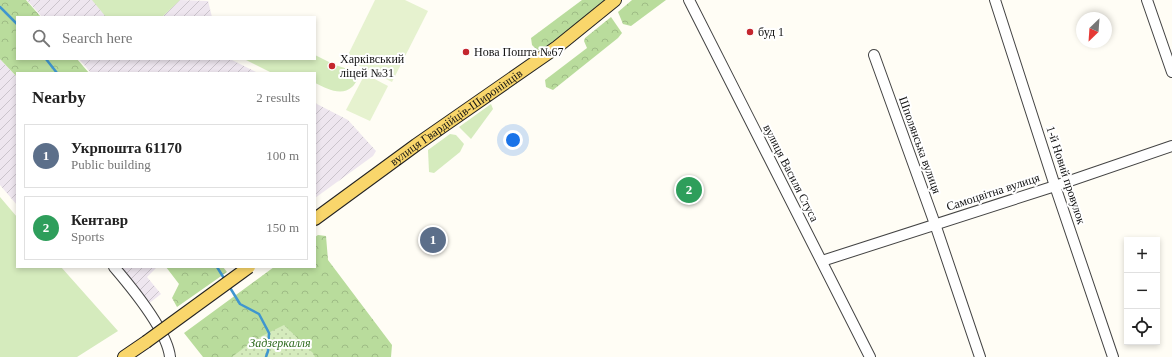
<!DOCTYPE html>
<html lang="en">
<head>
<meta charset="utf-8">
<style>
	:root { --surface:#fff; --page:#f6f6f6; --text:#222; --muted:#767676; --line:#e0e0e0; --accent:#b45309 }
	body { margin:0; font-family:Georgia,serif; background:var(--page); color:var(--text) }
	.controls { position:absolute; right:12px; bottom:12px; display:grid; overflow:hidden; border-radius:0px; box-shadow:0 2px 6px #0003 }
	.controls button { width:36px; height:36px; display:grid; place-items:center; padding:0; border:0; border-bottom:1px solid var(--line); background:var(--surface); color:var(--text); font:20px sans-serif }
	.compass { position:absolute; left:1076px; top:12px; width:36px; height:36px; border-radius:50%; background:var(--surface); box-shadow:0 2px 6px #0003; rotate:205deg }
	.you { position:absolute; left:513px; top:140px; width:14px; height:14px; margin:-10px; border:3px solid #fff; border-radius:50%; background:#1a73e8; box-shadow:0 0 0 6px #1a73e833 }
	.badge { display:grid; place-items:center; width:26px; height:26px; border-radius:50%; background:var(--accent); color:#fff; font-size:13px; font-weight:700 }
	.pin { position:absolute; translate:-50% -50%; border:2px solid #fff; box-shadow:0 1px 4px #0006 }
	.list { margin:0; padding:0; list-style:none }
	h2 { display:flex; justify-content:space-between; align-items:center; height:52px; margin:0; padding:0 16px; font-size:17px }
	h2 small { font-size:13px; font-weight:400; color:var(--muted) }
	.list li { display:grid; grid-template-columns:26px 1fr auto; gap:12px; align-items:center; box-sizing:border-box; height:64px; margin:0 8px 8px; padding:0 8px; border:1px solid var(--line); border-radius:0px }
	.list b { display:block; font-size:15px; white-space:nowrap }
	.list p { margin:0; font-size:13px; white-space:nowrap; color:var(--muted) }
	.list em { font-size:13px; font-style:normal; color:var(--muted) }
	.icon { flex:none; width:22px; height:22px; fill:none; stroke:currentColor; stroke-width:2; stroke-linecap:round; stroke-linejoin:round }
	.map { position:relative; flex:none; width:1172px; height:357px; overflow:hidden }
	.search { position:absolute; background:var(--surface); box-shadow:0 2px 6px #0003; left:16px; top:16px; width:300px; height:44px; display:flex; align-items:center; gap:10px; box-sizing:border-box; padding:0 14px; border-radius:0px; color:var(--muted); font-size:15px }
	.panel { position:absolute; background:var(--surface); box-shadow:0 2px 6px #0003; left:16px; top:72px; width:300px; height:196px; border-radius:0px }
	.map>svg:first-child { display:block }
	.industrial { fill:url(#industrial-furrows) }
	.grass { fill:#d5ebbd }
	.forest { fill:url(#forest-crowns) }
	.park { fill:url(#park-dots) }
	.pitch { fill:#e6f2cf }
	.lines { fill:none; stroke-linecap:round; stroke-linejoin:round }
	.stream { stroke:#3f96cf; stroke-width:2.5 }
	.minor-casing { stroke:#444; stroke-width:12 }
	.major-casing { stroke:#222; stroke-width:14 }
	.minor { stroke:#fff; stroke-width:10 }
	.major { stroke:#f9d66b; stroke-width:12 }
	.major-bridge-casing { stroke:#222; stroke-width:14; stroke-linecap:butt }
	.major-bridge { stroke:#f9d66b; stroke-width:12 }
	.poi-dot { fill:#c4262e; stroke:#fff; stroke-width:1.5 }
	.labels { text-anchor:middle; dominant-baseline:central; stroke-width:4; stroke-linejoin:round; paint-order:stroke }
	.poi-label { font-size:12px; fill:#111; stroke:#fff; text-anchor:start }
	.street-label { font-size:12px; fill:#111; stroke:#fff }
	.park-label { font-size:12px; font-style:italic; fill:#2f6b1f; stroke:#fff }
</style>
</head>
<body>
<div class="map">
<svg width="1172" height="357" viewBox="0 0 1172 357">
	<defs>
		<pattern id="industrial-furrows" width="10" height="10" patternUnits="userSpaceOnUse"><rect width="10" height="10" fill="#eee6ef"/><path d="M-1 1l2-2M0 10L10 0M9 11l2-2" fill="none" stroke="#cbc4cc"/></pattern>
		<pattern id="forest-crowns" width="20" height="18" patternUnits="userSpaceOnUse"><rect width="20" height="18" fill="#b9dc9c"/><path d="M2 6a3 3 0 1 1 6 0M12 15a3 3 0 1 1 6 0" fill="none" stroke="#9ebc85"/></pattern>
		<pattern id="park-dots" width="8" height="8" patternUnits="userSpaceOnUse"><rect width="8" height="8" fill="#d5ebbd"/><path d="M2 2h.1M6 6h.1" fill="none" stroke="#b6c8a1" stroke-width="1.8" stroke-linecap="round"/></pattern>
	</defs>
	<rect width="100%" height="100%" fill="#fffdf5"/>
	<g class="industrial">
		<polygon points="27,0 93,0 107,17 42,17"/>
		<polygon points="180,0 208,1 212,17 162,17"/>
		<polygon points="0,59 17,77 17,205 0,185"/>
		<polygon points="79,59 230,59 258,73 91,73"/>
		<polygon points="315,103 348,120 376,151 373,156 315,198"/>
		<polygon points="116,267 157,267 147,277 161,294 147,305"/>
	</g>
	<g class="grass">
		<polygon points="92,0 180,0 162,17 106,17"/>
		<path d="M315 55 335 65 361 73C358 77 356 84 352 87 341 97 326 88 315 83V73H272L244 59H315Z"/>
		<polygon points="491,104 493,109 471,139 459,127"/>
		<polygon points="450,134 456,135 464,144 460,152 434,173 429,172 428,150"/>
		<polygon points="0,197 17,217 17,267 61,267 118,331 77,357 0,357"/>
	</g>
	<g class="forest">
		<polygon points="0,0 26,0 41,17 17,17 17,59 77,59 89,73 17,73 17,77 0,59"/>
		<polygon points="582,0 606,0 543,50 537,50 532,45 531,38"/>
		<polygon points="632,0 666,0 631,26 623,24 618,12"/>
		<polygon points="611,17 622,33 618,38 553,90 546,87 545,80 587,48 584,41 585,38"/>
		<polygon points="318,235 326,236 328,260 392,345 391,357 203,357 184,333 274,267 315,267 315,237"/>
		<polygon points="166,267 223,267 227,272 177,307 172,298 179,284"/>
	</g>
	<polygon class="park" points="284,325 313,353 315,357 232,357 254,340"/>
	<g class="pitch">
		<polygon points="375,0 405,0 428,11 392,82 346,59"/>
		<polygon points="365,74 388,86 370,121 346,110"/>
	</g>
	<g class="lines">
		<g class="stream">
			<polyline points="0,7 17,24"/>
			<polyline points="46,59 57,73"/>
			<polyline points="217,267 225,280"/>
			<polyline points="229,286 240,304 259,314 269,333 268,351 266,357"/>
		</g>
		<defs>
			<g id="minor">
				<polyline points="689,0 870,357"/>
				<polyline points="995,0 1055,186 1113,357"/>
				<polyline points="1147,0 1172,72"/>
				<polyline points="874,55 935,224 980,357"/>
				<polyline points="822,261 1055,186 1172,146"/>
				<path d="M114 267C132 288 167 330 170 357"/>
			</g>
			<g id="major">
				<path id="s1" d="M315 219 416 145 557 47 615 0"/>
				<polyline points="124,357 146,342"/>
			</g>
		</defs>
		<use href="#minor" class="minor-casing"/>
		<use href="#major" class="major-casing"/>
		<use href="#minor" class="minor"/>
		<use href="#major" class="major"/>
		<defs>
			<polyline id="major-bridge" points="146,342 249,267"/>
		</defs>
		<use href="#major-bridge" class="major-bridge-casing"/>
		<use href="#major-bridge" class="major-bridge"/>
	</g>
	<g class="poi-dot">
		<circle cx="750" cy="32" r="4"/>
		<circle cx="466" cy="52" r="4"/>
		<circle cx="332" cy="66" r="4"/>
	</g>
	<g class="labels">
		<g class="poi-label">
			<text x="758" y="32">буд 1</text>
			<text x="474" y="52">Нова Пошта №67</text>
			<text x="340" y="59">Харківський<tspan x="340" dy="14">ліцей №31</tspan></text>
		</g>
		<g class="street-label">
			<text stroke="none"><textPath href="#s1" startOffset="174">вулиця Гвардійців-Широнінців</textPath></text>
			<text transform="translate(920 145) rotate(70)">Шполянська вулиця</text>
			<text transform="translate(791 173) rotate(63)">вулиця Василя Стуса</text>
			<text transform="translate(1066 175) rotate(72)">1-й Новий провулок</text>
			<text transform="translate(993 192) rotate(-18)">Самоцвітна вулиця</text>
		</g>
		<g class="park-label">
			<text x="280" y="343">Задзеркалля</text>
		</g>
	</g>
</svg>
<div class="controls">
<button>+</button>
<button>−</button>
<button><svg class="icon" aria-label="locate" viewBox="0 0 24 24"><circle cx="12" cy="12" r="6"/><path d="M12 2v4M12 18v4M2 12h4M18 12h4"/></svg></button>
</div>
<svg class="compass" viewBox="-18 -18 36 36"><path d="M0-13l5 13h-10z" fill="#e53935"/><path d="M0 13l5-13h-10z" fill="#767676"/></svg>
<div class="you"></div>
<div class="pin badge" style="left:433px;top:240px;background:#5c6f8a">1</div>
<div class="pin badge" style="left:689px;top:190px;background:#2e9e5b">2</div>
<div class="search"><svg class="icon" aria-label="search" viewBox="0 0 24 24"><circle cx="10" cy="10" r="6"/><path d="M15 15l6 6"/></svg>Search here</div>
<section class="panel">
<h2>Nearby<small>2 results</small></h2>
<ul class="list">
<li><span class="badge" style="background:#5c6f8a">1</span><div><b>Укрпошта 61170</b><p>Public building</p></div><em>100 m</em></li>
<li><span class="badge" style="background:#2e9e5b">2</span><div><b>Кентавр</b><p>Sports</p></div><em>150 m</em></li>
</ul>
</section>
</div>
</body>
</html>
